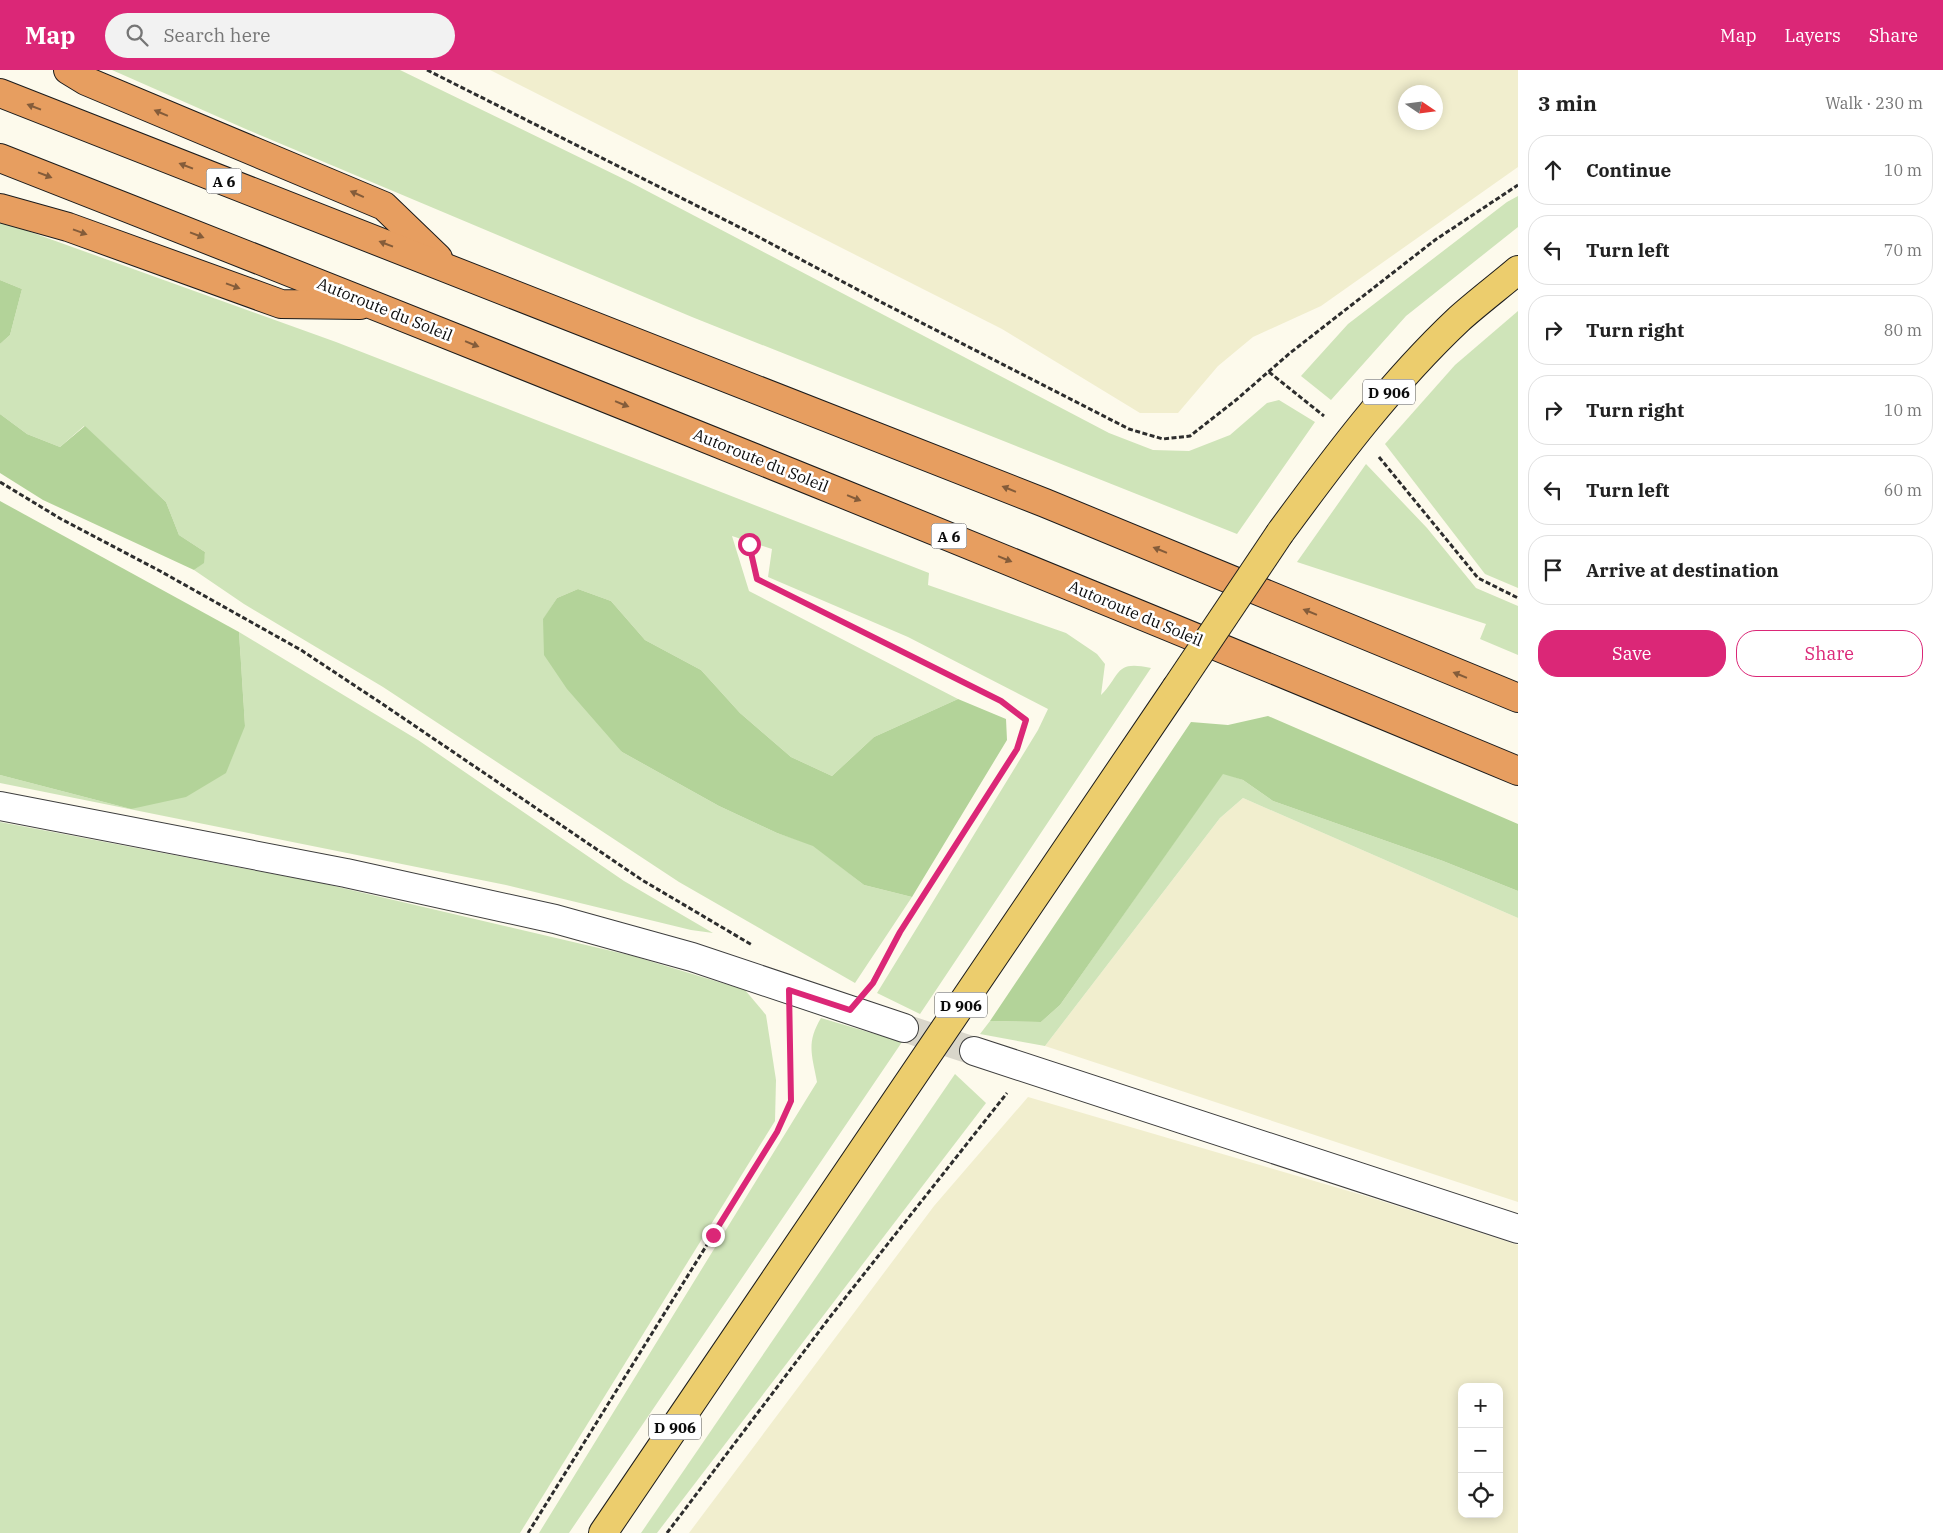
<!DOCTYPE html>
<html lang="en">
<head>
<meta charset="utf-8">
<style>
	:root { --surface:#fff; --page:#f2f2f2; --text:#222; --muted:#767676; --line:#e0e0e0; --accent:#db2777 }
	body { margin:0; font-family:"IBM Plex Serif",serif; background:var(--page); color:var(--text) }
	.controls { position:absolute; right:15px; bottom:15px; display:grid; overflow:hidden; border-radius:10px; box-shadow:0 2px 12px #0003 }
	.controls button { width:45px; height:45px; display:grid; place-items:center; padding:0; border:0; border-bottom:1px solid var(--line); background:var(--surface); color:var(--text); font:25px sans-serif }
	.compass { position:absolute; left:1398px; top:15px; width:45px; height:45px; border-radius:50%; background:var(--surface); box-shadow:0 2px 12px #0003; rotate:103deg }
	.stop { position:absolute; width:15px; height:15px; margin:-11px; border:4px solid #db2777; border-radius:50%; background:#fff }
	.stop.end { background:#db2777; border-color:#fff; box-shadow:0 1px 5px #0008 }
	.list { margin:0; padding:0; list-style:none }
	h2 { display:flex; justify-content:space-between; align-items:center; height:65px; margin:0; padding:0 20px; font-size:21px }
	h2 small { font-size:16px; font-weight:400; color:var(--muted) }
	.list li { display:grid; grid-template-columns:32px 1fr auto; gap:15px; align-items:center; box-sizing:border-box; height:70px; margin:0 10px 10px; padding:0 10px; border:1px solid var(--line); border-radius:20px }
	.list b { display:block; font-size:19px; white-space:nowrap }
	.list em { font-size:16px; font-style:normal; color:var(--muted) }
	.actions { display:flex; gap:10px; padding:15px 20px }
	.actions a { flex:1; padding:11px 0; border:1px solid var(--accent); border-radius:20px; text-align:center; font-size:18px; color:var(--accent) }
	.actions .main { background:var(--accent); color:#fff }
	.icon { flex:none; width:28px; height:28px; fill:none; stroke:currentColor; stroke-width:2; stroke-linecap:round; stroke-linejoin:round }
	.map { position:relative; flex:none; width:1518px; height:1463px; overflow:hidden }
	header { display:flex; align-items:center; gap:30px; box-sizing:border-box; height:70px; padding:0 25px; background:var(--accent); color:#fff }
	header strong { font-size:24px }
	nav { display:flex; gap:28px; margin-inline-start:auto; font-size:18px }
	.search { width:350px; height:45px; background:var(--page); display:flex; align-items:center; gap:12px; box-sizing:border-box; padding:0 18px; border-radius:28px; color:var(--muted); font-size:19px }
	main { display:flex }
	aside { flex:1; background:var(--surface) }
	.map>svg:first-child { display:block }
	.farmland { fill:#f1eece; fill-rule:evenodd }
	.green { fill:#cfe4b9 }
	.forest { fill:#b3d399 }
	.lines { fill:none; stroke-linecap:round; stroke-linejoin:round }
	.tertiary-tunnel { stroke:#d9d6ca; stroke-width:28; stroke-dasharray:28 14; stroke-linecap:butt }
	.tertiary-casing { stroke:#3e3e3e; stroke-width:30 }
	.primary-casing { stroke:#1c1c1c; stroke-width:30 }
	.motorway-casing { stroke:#1c1c1c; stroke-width:30 }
	.path { stroke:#2d2d2d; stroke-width:3; stroke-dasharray:5 2.5; stroke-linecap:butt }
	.tertiary { stroke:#fff; stroke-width:28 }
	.primary { stroke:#eccd6d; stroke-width:28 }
	.motorway { stroke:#e79e60; stroke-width:28 }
	.primary-bridge-casing { stroke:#1c1c1c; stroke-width:30; stroke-linecap:butt }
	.primary-bridge { stroke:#eccd6d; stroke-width:28 }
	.oneway { fill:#845c3a }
	.route { stroke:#db2777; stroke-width:6 }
	.labels { text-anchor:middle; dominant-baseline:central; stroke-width:5; stroke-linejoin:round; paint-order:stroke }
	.shield { fill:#fff; stroke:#545454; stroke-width:1 }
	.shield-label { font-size:15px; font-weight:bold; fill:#0b0b0b }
	.street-label { font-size:16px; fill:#0b0b0b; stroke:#fff }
</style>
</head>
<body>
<header>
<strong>Map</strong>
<div class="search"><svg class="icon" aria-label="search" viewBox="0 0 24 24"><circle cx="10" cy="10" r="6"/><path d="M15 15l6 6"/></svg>Search here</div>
<nav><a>Map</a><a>Layers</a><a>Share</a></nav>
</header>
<main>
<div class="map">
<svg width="1518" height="1463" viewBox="0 0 1518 1463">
	<rect width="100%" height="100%" fill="#fdfaec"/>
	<g class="farmland">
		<path d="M490 0H1518V97L1321 236 1253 267 1218 296 1178 343H1140L1002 259ZM1436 22V52H1406V22Z"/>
		<polygon points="1243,728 1518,848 1518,1132 1045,976 1220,748"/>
		<path d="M1028 1027 1369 1127 1518 1175V1463H689L934 1136ZM1462 1317H1499V1444H1462Z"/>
	</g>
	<g class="green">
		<polygon points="112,0 400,0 630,112 1109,363 1153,380 1189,381 1230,365 1267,333 1279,330 1315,352 1237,464 692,247 248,60"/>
		<polygon points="1518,126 1518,157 1406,246 1331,330 1301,306 1348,254 1507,132"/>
		<path d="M0 151 336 272 929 503 928 515 1066 563 1097 584 1105 594 1101 625C1122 604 1114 590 1151 598L920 944 877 923 1038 660 1048 639 908 567 768 507 772 479 732 466 749 521 958 629 874 667 832 706 791 687 740 643 701 600 645 570 611 531 578 519 557 528 543 550 622 682 719 736 777 763 813 775 864 815 912 827 855 913 679 812 383 617 244 534 194 500 203 493 205 482 179 465 166 432 84 356 60 377 27 364 0 344V274L10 265 22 219 0 210Z"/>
		<polygon points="1518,241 1518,518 1485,504 1385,374 1455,295"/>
		<polygon points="1366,394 1427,458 1476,518 1518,536 1518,585 1480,569 1486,554 1297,492"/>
		<polygon points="239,562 418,670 624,811 713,863 691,860 506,815 0,713 0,705 131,739 245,656"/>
		<polygon points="1223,703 1243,710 1273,731 1443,791 1518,821 1518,848 1243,728 1220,748 1045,976 980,964 990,951 1041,952 1060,935"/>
		<polygon points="0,752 321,813 633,886 745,920 766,945 776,1010 775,1051 520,1463 0,1463"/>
		<path d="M821 948 902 972 569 1463H539L817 1012C812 985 806 973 821 948Z"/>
		<polygon points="955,1004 986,1033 657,1463 641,1463"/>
	</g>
	<g class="forest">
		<polygon points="0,210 22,219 10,265 0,274"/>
		<polygon points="0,344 27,364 60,377 85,356 166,432 179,465 205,482 204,493 194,500 43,430 0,403"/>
		<polygon points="0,431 239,562 245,656 226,703 186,727 131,739 0,705"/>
		<polygon points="578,519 611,531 645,570 701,600 740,643 791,687 832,706 874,667 958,629 1006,649 1007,670 912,827 864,815 813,776 777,763 719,736 622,682 567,619 544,585 543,549 557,528"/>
		<polygon points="1268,646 1518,754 1518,821 1443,791 1273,731 1243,710 1223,704 1060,935 1041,952 990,951 1191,652 1228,655"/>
	</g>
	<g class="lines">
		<polyline class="tertiary-tunnel" points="904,958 974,981"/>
		<defs>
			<g id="tertiary">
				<polyline points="0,736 346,803 555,849 692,887 904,958"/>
				<polyline points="974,981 1518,1159"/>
			</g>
			<g id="primary">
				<path d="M1280 463C1335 388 1391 313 1459 249 1478 232 1498 217 1518 200"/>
				<polyline points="603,1463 1176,618"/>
			</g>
			<g id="motorway">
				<polyline points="68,0 86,11 384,136 438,188"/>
				<polyline points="0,23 1045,433 1518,628"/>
				<path d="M0 88C508 287 1014 491 1518 701"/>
				<polyline points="0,138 68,157 281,234 360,235"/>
			</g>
		</defs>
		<use href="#tertiary" class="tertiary-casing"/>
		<use href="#primary" class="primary-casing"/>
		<use href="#motorway" class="motorway-casing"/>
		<g class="path">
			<polyline points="427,0 753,164 879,231 1129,359 1163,369 1190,366 1236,330 1290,283 1435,170 1518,115"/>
			<polyline points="1269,302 1324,346"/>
			<polyline points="1379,387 1478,508 1518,528"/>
			<polyline points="0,412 61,449 160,501 301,580 384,635 642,810 752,875"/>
			<polyline points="749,475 757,509 1001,631 1026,650 1017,679 900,862 870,916"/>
			<polyline points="528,1463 777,1062 791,1031 790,950"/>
			<polyline points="667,1463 830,1247 1007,1023"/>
		</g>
		<use href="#tertiary" class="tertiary"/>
		<use href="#primary" class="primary"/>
		<use href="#motorway" class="motorway"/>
		<defs>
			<polyline id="primary-bridge" points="1176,618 1280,463"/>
		</defs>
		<use href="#primary-bridge" class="primary-bridge-casing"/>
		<use href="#primary-bridge" class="primary-bridge"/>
	</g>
	<defs><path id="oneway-solid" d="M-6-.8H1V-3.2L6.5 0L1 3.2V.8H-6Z" transform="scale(1.25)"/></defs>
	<g class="oneway">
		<use href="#oneway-solid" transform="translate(34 37) rotate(-159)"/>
		<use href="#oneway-solid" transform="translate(161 43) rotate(-157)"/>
		<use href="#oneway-solid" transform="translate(186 96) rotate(-159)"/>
		<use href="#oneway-solid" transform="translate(45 105) rotate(21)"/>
		<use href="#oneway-solid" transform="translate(357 124) rotate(-156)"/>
		<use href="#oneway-solid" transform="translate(80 162) rotate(20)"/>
		<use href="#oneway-solid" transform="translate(197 165) rotate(21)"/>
		<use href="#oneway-solid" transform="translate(386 174) rotate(-159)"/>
		<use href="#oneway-solid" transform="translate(233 216) rotate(20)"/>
		<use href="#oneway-solid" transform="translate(472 274) rotate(22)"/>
		<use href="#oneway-solid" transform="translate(622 334) rotate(22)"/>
		<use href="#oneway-solid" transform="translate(1009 419) rotate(-158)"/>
		<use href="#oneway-solid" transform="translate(854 428) rotate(22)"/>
		<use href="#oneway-solid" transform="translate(1160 480) rotate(-158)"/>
		<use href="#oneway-solid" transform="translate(1005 489) rotate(22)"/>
		<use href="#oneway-solid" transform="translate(1310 542) rotate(-158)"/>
		<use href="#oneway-solid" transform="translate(1460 605) rotate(-158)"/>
	</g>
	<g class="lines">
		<polyline class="route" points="713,1165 777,1062 791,1031 789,920 850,940 873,913 900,862 1017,679 1026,650 1001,631 757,509 749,474"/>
	</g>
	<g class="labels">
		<g class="shield">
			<rect x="206.5" y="98.5" width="35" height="25" rx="4"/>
			<rect x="1363" y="309.5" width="52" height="25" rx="4"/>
			<rect x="931.5" y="453.5" width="35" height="25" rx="4"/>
			<rect x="935" y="922.5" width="52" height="25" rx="4"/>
			<rect x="649" y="1344.5" width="52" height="25" rx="4"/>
		</g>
		<g class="shield-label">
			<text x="224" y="111">A 6</text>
			<text x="1389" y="322">D 906</text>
			<text x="949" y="466">A 6</text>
			<text x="961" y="935">D 906</text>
			<text x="675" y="1357">D 906</text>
		</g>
		<g class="street-label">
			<text transform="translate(385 239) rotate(22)">Autoroute du Soleil</text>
			<text transform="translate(761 390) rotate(22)">Autoroute du Soleil</text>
			<text transform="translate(1136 543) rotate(23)">Autoroute du Soleil</text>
		</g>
	</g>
</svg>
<div class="controls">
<button>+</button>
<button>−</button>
<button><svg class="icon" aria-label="locate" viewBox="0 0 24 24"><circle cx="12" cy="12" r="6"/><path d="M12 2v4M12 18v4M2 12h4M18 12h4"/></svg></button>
</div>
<svg class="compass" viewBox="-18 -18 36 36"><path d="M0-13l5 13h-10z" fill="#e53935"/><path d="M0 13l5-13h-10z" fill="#767676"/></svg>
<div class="stop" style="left:749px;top:474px"></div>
<div class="stop end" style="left:713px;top:1165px"></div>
</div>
<aside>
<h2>3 min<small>Walk · 230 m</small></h2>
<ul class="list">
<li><svg class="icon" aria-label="ahead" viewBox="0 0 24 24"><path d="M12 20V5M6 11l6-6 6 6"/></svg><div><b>Continue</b></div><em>10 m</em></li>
<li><svg class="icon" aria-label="left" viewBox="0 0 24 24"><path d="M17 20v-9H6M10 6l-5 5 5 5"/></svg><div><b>Turn left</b></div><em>70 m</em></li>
<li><svg class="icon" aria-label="right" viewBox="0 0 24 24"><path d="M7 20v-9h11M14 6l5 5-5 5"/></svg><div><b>Turn right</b></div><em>80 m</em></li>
<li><svg class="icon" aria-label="right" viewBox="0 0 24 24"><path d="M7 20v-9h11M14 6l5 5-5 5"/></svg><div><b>Turn right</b></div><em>10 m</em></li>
<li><svg class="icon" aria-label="left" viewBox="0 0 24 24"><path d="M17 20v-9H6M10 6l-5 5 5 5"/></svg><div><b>Turn left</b></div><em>60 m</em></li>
<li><svg class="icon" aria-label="arrive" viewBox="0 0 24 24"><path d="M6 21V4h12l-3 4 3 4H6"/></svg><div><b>Arrive at destination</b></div></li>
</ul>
<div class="actions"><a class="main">Save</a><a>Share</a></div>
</aside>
</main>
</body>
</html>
